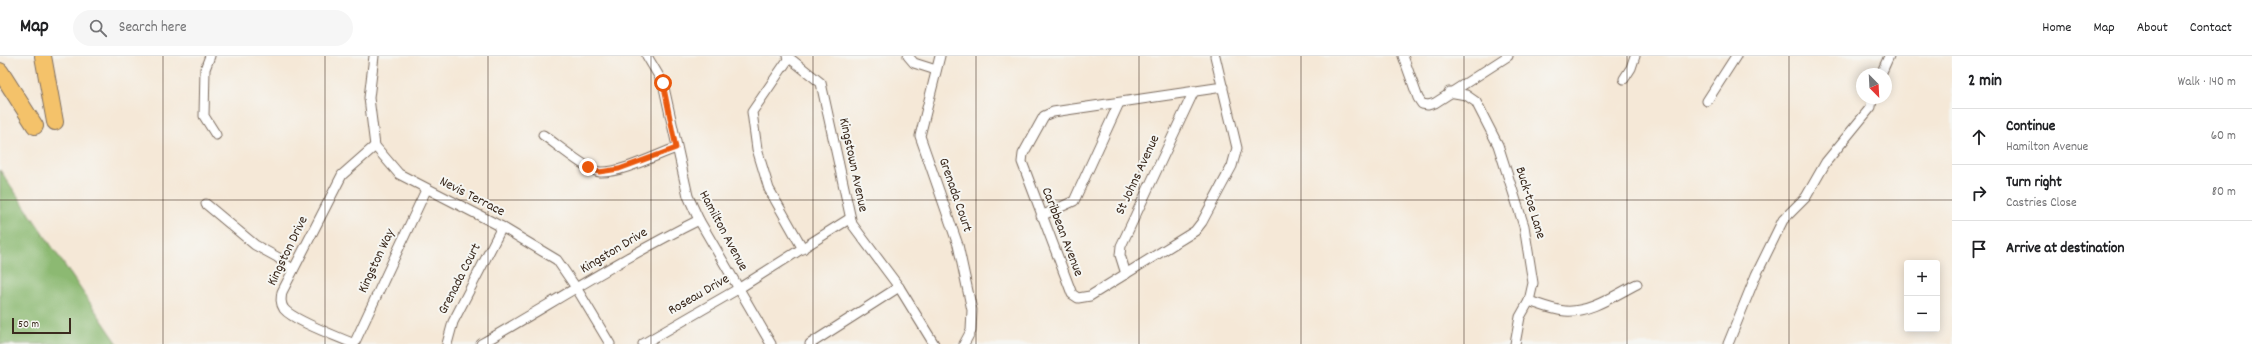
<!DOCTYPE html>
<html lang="en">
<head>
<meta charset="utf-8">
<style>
	:root { --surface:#fff; --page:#f6f6f6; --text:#202124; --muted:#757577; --line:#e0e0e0 }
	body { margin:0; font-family:Dekko,sans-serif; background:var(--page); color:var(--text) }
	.controls { position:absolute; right:12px; bottom:12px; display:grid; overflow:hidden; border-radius:4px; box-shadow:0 2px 10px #0003 }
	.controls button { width:36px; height:36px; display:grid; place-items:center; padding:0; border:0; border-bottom:1px solid var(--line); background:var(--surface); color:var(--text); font:20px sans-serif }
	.compass { position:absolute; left:1856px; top:12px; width:36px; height:36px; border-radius:50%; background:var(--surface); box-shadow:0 2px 10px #0003; rotate:156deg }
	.scale { position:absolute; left:12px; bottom:10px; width:59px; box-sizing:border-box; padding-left:4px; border:2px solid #3b2a1e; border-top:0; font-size:11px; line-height:14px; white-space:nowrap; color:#3b2a1e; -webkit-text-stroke:3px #f6f6f2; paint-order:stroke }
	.stop { position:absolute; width:12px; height:12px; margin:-9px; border:3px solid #ea580c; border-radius:50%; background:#fff }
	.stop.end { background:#ea580c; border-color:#fff; box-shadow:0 1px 4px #0008 }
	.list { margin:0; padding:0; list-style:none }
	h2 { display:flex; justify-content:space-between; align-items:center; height:52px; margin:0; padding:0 16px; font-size:17px }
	h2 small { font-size:13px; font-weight:400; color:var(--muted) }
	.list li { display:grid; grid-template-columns:26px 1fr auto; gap:12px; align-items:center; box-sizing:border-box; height:56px; padding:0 16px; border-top:1px solid var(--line) }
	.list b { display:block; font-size:15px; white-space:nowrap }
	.list p { margin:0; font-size:13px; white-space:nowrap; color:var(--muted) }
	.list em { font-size:13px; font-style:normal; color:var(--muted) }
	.icon { flex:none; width:22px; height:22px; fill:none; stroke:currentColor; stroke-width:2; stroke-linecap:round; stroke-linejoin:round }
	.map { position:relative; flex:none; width:1952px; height:288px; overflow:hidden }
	header { display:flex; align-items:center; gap:24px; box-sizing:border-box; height:56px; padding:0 20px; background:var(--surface); border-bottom:1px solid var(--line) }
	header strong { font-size:19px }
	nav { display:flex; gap:22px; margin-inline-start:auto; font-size:14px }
	.search { width:280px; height:36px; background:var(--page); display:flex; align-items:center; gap:10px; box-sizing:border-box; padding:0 14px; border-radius:22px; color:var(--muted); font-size:15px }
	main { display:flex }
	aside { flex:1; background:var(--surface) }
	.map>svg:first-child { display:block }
	.forest { fill:#8cb972; stroke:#647248 }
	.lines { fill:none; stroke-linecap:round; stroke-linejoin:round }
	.street-casing { stroke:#7c6c5f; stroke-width:11 }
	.highway-casing { stroke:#7c6c5f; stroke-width:18 }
	.street { stroke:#fff; stroke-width:9 }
	.highway { stroke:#f4c26a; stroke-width:16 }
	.route { stroke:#ea580c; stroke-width:5 }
	.grid { fill:none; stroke:#3b2a1e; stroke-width:1; stroke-opacity:0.55 }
	.labels { text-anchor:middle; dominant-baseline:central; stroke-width:4; stroke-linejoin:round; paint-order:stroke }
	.street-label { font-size:14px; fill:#3b2a1e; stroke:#f6f6f2 }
</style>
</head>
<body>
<header>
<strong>Map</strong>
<div class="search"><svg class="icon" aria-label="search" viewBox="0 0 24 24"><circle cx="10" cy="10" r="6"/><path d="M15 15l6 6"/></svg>Search here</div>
<nav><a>Home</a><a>Map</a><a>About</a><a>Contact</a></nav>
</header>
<main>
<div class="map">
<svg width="1952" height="288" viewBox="0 0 1952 288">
	<rect width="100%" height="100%" fill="#f6f6f2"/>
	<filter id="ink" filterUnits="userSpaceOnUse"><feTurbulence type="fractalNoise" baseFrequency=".025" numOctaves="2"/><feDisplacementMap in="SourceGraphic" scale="8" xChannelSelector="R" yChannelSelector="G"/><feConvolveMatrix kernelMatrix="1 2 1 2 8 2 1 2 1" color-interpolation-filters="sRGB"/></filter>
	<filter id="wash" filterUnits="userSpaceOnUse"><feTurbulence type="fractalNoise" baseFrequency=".012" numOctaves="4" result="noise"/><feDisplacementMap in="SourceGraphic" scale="16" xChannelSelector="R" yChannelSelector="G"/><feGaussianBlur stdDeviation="0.9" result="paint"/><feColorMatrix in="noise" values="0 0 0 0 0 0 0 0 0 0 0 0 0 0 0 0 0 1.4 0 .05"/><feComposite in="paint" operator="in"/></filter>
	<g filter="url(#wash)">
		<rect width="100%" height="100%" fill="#f5e8d7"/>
		<polygon class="forest" points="0,114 118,288 0,288"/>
	</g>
	<g filter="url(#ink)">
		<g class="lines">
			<defs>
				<g id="street">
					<polyline points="210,0 205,13 204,60 216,79"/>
					<polyline points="374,0 369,42 375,90 399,118 502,171 557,204 577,233 610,288"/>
					<polyline points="647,0 663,27 688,140 699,164 771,288"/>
					<polyline points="787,0 821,27 852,168 899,231 934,288"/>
					<polyline points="908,0 914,7 936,14"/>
					<polyline points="940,0 920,80 958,189 972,254 971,275 964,288"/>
					<polyline points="1215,0 1237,92 1232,110 1202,166 1195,175 1090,240 1078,242 1072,238 1022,106 1023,98 1044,60 1053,56 1223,31"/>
					<polyline points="1403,0 1418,42 1422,48 1428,49 1435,47 1508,0"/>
					<polyline points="789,2 752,56 757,93 769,133 803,193"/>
					<polyline points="1881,18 1889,0"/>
					<polyline points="1624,23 1631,12 1635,0"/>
					<polyline points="1449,36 1466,39 1476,46 1498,89 1524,170 1533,227 1529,245 1520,261 1515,288"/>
					<polyline points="1707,45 1736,0"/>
					<path d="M543 79C554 86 588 115 600 116 621 117 656 99 676 92"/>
					<polyline points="206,148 255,189 277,201 293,214"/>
					<polyline points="1041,160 1074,145 1119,47"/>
					<polyline points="1126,218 1120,199 1121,190 1194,35"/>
					<path d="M1529 245C1541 249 1553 254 1565 255 1590 257 1615 239 1637 228"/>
					<path d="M354 288C339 281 294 265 284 253 280 247 281 242 282 236L342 119 375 90"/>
					<polyline points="354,288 426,134"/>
					<polyline points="447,288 453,266 502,171"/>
					<path d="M481 288C554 246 624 201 699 164"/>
					<polyline points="643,288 738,233 849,163"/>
					<polyline points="810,288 899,231"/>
					<polyline points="1728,288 1756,219 1783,164 1806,141 1826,106 1871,51 1872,42"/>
				</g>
				<g id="highway">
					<polyline points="43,0 55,66"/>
					<polyline points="0,15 35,70"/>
				</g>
			</defs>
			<use href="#street" class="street-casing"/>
			<use href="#highway" class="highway-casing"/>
			<use href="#street" class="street"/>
			<use href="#highway" class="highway"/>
		</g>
	</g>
	<g class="lines" filter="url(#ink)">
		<polyline class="route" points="588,111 599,116 619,113 676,92 663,27"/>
	</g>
	<path class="grid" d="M163 0V288M325 0V288M488 0V288M651 0V288M813 0V288M976 0V288M1139 0V288M1301 0V288M1464 0V288M1627 0V288M1789 0V288M0 144H1952"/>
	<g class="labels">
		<g class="street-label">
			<text transform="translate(853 109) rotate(78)">Kingstown Avenue</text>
			<text transform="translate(1138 119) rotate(-65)">St Johns Avenue</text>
			<text transform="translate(955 139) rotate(71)">Grenada Court</text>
			<text transform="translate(472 141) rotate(27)">Nevis Terrace</text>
			<text transform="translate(1530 147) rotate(73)">Buck-toe Lane</text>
			<text transform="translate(723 175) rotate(62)">Hamilton Avenue</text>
			<text transform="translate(1062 176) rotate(69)">Caribbean Avenue</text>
			<text transform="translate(288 195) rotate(-64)">Kingston Drive</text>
			<text transform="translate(614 195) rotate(-31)">Kingston Drive</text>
			<text transform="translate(377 205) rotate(-65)">Kingston Way</text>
			<text transform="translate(460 223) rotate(-63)">Grenada Court</text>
			<text transform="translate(699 239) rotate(-30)">Roseau Drive</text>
		</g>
	</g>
</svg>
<div class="controls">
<button>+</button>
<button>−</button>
</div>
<svg class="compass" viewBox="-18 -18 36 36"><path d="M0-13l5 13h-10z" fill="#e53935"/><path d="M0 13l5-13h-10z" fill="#757577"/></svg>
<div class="scale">50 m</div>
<div class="stop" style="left:663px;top:27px"></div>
<div class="stop end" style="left:588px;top:111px"></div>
</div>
<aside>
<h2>2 min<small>Walk · 140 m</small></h2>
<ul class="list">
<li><svg class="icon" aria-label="ahead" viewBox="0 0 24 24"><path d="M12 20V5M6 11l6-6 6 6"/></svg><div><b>Continue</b><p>Hamilton Avenue</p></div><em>60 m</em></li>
<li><svg class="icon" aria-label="right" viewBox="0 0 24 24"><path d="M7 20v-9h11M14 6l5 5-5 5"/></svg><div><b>Turn right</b><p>Castries Close</p></div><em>80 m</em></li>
<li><svg class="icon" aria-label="arrive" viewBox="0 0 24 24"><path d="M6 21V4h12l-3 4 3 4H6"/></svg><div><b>Arrive at destination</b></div></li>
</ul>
</aside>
</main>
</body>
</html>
